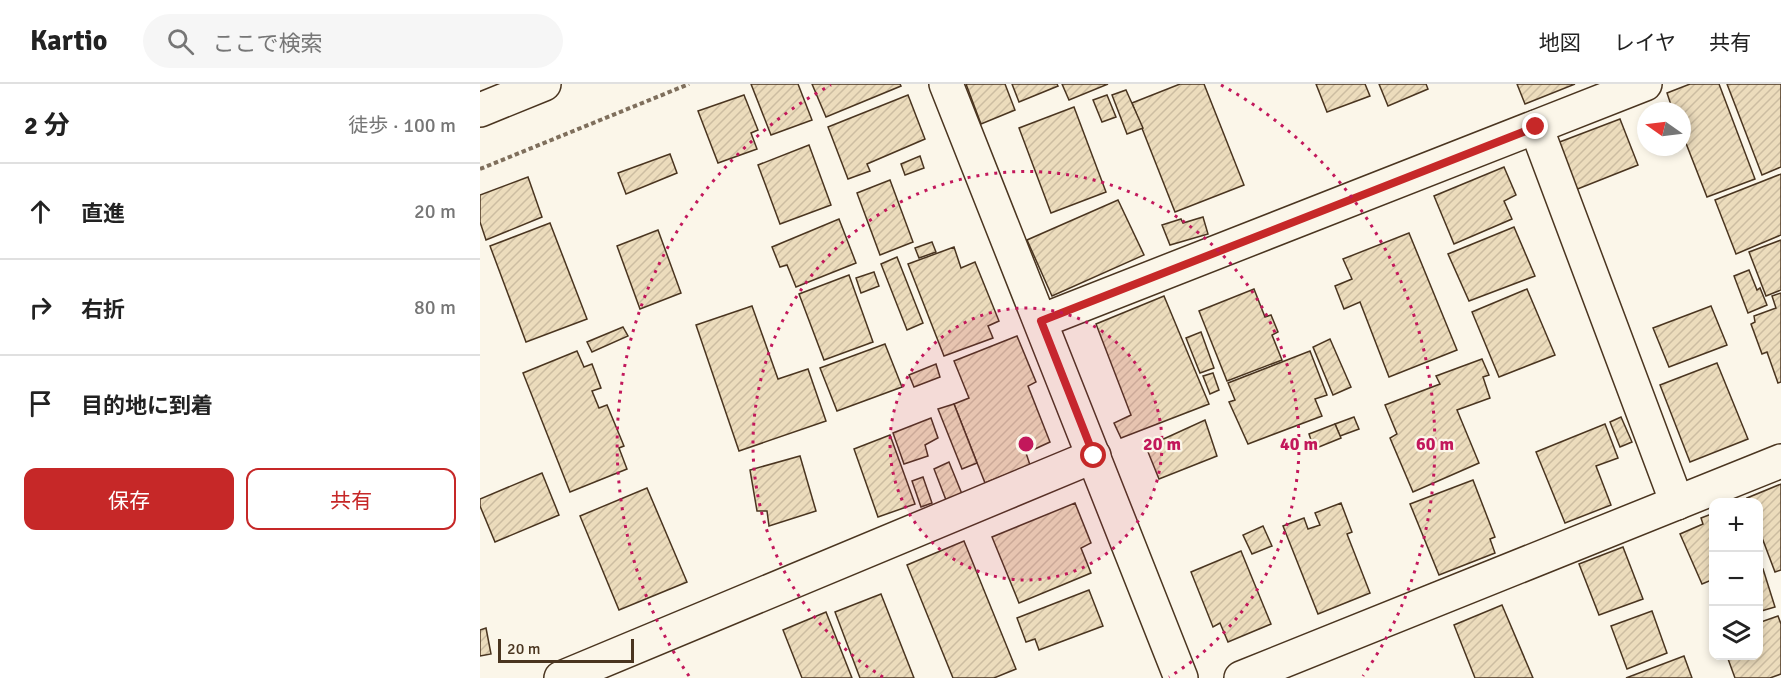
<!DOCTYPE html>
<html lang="ja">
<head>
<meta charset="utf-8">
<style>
	:root { --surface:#fff; --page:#f6f6f6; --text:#222; --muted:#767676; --line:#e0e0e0; --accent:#c62828 }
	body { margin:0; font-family:Signika,"Noto Sans JP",sans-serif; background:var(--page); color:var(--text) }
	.controls { position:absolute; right:18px; bottom:18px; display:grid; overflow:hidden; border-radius:12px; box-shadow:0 3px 9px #0003 }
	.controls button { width:54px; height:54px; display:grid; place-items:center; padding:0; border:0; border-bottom:2px solid var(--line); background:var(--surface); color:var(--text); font:30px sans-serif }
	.compass { position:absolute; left:1157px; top:18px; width:54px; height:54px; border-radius:50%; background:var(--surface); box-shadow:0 3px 9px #0003; rotate:284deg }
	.scale { position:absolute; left:18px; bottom:15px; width:136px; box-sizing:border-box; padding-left:6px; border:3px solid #4a3520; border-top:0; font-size:16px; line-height:21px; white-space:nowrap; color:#4a3520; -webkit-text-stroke:4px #fbf6e9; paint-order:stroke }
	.stop { position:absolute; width:18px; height:18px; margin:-14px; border:4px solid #c62828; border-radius:50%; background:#fff }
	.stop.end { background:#c62828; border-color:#fff; box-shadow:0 2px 6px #0008 }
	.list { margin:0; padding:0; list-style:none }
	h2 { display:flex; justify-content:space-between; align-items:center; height:78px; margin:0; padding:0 24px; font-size:26px }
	h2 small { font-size:20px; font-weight:400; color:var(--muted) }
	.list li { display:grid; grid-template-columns:39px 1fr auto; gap:18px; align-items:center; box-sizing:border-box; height:96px; padding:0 24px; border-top:2px solid var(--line) }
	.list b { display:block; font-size:22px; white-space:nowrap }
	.list em { font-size:20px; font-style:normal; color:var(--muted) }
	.actions { display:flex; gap:12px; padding:18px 24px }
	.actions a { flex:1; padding:14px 0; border:2px solid var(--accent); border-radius:12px; text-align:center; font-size:21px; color:var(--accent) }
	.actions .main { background:var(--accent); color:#fff }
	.icon { flex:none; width:33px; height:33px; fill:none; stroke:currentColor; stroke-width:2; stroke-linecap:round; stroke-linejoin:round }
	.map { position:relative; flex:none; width:1301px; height:594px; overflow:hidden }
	header { display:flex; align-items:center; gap:36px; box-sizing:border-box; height:84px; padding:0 30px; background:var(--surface); border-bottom:2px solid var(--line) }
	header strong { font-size:28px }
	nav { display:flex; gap:33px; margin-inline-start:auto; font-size:21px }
	.search { width:420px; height:54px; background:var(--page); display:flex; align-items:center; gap:15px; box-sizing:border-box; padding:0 21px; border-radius:33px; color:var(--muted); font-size:22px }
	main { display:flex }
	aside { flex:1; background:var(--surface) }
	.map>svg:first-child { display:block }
	.building { fill:url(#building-hatch); stroke:#4a3520; stroke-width:1.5 }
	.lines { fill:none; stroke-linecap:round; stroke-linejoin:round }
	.minor-casing { stroke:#4a3520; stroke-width:36 }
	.tertiary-casing { stroke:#4a3520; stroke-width:36 }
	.path { stroke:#7f6f5c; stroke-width:4; stroke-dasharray:4.5 3; stroke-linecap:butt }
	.minor { stroke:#fbf6e9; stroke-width:33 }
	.tertiary { stroke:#fbf6e9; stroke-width:33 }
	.route { stroke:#c62828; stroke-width:8 }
	.ring { fill:none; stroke:#c2185b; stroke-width:3; stroke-dasharray:3 6 }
	.centre { fill:#c2185b; stroke:#fbf6e9; stroke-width:3 }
	.ring-label { font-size:18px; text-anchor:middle; font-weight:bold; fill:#c2185b; stroke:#fbf6e9; stroke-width:4.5; stroke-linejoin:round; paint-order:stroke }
</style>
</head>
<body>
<header>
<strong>Kartio</strong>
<div class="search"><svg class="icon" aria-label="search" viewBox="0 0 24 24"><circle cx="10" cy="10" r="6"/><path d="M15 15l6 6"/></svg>ここで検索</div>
<nav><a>地図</a><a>レイヤ</a><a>共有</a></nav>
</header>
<main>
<aside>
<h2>2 分<small>徒歩 · 100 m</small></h2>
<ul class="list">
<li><svg class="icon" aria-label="ahead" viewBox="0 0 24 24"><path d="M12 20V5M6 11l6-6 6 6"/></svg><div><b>直進</b></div><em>20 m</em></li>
<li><svg class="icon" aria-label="right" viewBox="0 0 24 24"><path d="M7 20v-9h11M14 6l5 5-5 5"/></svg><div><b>右折</b></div><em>80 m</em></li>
<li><svg class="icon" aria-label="arrive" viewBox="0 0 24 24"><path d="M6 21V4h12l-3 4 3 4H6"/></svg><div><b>目的地に到着</b></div></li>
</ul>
<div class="actions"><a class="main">保存</a><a>共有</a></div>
</aside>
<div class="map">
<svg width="1301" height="594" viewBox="0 0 1301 594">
	<defs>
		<pattern id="building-hatch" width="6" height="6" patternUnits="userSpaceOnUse" patternTransform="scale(1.5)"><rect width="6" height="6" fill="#ecdcbc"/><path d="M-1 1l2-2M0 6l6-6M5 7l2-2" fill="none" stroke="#ccbda1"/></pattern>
	</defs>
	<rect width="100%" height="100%" fill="#fbf6e9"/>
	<g class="building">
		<polygon points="271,0 318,0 332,36 291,51"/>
		<polygon points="332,0 420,0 421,2 346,33"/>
		<polygon points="486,0 525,0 535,26 501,40"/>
		<polygon points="532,0 577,0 578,2 539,18"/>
		<polygon points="582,0 628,0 589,16"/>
		<polygon points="700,0 724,0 764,101 695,128 652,19"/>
		<polygon points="836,0 885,0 890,12 847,28"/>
		<polygon points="899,0 946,0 948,5 908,22"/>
		<polygon points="1037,0 1095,0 1045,20"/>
		<polygon points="1210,0 1239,0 1275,95 1227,113 1202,49 1202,27 1193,27 1187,9"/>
		<polygon points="1247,0 1301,0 1301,83 1282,91"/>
		<polygon points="646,6 663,44 647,50 632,11"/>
		<polygon points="264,11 278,46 271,49 277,65 238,79 218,27"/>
		<polygon points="428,11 445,55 387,80 390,87 368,95 348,43"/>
		<polygon points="627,11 636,33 622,38 613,16"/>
		<polygon points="594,23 626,108 571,129 539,44"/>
		<polygon points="1140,35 1158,81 1095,106 1077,59"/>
		<polygon points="329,61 351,121 300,140 278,81"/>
		<polygon points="190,70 197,89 146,110 138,89"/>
		<polygon points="440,72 444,84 425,91 421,80"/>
		<polygon points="1024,83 1036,111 1024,117 1032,135 974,160 954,112"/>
		<polygon points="1301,90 1301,151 1256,170 1235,116"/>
		<polygon points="48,93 62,133 6,156 0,138 0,111"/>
		<polygon points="410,96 433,158 400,171 377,109"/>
		<polygon points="638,116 664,171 572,212 547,156"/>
		<polygon points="723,133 728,150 690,161 682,141 701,135 703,139"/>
		<polygon points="359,135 376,179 316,203 307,181 300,183 292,163"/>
		<polygon points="70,139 107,235 46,258 10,162"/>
		<polygon points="1034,143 1055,192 989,217 968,170"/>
		<polygon points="178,146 201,209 160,225 137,162"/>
		<polygon points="929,149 977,266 909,293 880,218 864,225 855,202 872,195 863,175"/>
		<polygon points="1301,156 1301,206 1286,212 1269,168"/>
		<polygon points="452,158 456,168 439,174 435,164"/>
		<polygon points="474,163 481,184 495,178 519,237 508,242 513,254 464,272 428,180"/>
		<polygon points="417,173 443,239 427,246 401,180"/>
		<polygon points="1269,186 1277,206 1280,204 1287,221 1268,229 1254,192"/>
		<polygon points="394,188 399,202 381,209 376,194"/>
		<polygon points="369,191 393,258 344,276 319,210"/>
		<polygon points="774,205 785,233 791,231 798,248 792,251 802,276 747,297 719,227"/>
		<polygon points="1047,205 1075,271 1019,293 992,228"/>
		<polygon points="1301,209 1301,298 1298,299 1287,268 1282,270 1271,240 1275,238 1274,232 1296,224 1292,212"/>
		<polygon points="684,212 729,320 641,354 634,339 651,331 616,240"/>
		<polygon points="272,222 298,295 328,285 346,337 259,367 216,241"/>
		<polygon points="1231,222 1247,261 1189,283 1173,244"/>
		<polygon points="143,243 148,252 112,268 107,258"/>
		<polygon points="721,248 734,284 720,289 706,254"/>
		<polygon points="537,252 556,298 548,302 570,358 546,369 550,381 505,399 474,320 489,314 474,277"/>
		<polygon points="850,255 871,303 853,311 833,263"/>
		<polygon points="405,260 422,303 357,327 340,284"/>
		<polygon points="97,267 104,283 112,280 121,304 112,307 119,324 127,321 144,362 139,364 147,385 90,408 43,289"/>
		<polygon points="830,267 847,311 835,315 842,332 768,360 749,318 755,316 748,299"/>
		<polygon points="1002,275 1009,291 1003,293 1010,314 977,326 999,379 933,408 910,354 917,350 905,321 960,300 956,292"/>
		<polygon points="1237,279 1268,355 1210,378 1180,301"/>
		<polygon points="456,280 460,293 434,303 429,291"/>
		<polygon points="733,289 739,306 730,310 723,292"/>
		<polygon points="474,320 497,379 482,385 458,325"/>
		<polygon points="874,333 879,345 860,352 855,340"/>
		<polygon points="1141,333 1152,358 1140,363 1130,338"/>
		<polygon points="451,334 458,354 445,361 448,372 424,380 413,349"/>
		<polygon points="725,336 737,372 679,395 666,363"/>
		<polygon points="855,340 861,354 834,365 829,350"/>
		<polygon points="1125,340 1138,374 1116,382 1131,421 1085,439 1056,368"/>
		<polygon points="410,351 435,420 398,433 374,365"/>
		<polygon points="320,372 336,427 289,442 287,427 277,427 270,386"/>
		<polygon points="469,378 482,410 466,416 454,385"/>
		<polygon points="62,389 79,431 15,458 0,422 0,415"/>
		<polygon points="443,393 452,419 441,423 432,397"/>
		<polygon points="993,396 1015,453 1010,455 1015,469 959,491 930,420"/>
		<polygon points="1301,400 1301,486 1295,488 1278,443 1278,418 1269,418 1267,414"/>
		<polygon points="167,404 207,498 139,526 100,432"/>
		<polygon points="595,419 611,459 601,464 611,489 539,519 512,453"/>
		<polygon points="861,419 872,448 867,450 890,509 838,530 803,442 824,434 828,445 840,441 835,429"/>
		<polygon points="1234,429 1234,495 1222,500 1200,450 1223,440 1221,434"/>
		<polygon points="783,442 792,462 772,470 763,451"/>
		<polygon points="484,457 536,585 514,594 473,594 427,481"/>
		<polygon points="1143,463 1163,515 1119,531 1099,480"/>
		<polygon points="761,467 791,540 748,558 740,539 733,543 711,488"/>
		<polygon points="1283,485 1295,523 1278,528 1278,487"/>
		<polygon points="609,506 623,542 559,566 555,555 546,558 537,534"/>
		<polygon points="401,510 434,594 380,594 355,528"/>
		<polygon points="1022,521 1053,594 995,594 974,541"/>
		<polygon points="1172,527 1187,569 1147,585 1131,542"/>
		<polygon points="346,528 372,594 322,594 303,546"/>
		<polygon points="1298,532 1301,540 1301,590 1290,594 1255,594 1247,572 1278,572 1278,539"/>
		<polygon points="6,544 11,570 0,572 0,546"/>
		<polygon points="1204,572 1212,594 1146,594"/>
	</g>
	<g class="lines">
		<defs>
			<g id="minor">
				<polyline points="466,0 701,594"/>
				<polyline points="1056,43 1197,419"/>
				<polyline points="561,237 1165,0"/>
				<polyline points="81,594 614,372"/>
				<polyline points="761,594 1301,377"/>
			</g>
			<polyline id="tertiary" points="0,26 64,0"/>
		</defs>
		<use href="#minor" class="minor-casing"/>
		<use href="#tertiary" class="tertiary-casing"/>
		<polyline class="path" points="0,85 209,0"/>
		<use href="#minor" class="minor"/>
		<use href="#tertiary" class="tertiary"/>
	</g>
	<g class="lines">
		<polyline class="route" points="614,372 561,237 1056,43"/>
	</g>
	<circle cx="546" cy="360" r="136" fill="#c2185b" fill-opacity=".12"/>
	<g class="ring">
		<circle cx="546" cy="360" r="136"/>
		<path d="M403 593A273 273 0 1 1 689 593"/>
		<path d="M209 592A409 409 0 0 1 351 1M741 1A409 409 0 0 1 883 592"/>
	</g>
	<circle cx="546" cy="360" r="9" class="centre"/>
	<g class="ring-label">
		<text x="682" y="366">20 m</text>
		<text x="819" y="366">40 m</text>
		<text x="955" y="366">60 m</text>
	</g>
</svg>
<div class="controls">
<button>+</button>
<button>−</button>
<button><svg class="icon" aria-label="layers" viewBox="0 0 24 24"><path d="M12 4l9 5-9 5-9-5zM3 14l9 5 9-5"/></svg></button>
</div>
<svg class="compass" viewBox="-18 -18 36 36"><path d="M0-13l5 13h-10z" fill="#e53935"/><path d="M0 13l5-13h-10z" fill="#767676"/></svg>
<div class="scale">20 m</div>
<div class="stop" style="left:614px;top:372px"></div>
<div class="stop end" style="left:1056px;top:43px"></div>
</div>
</main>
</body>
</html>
